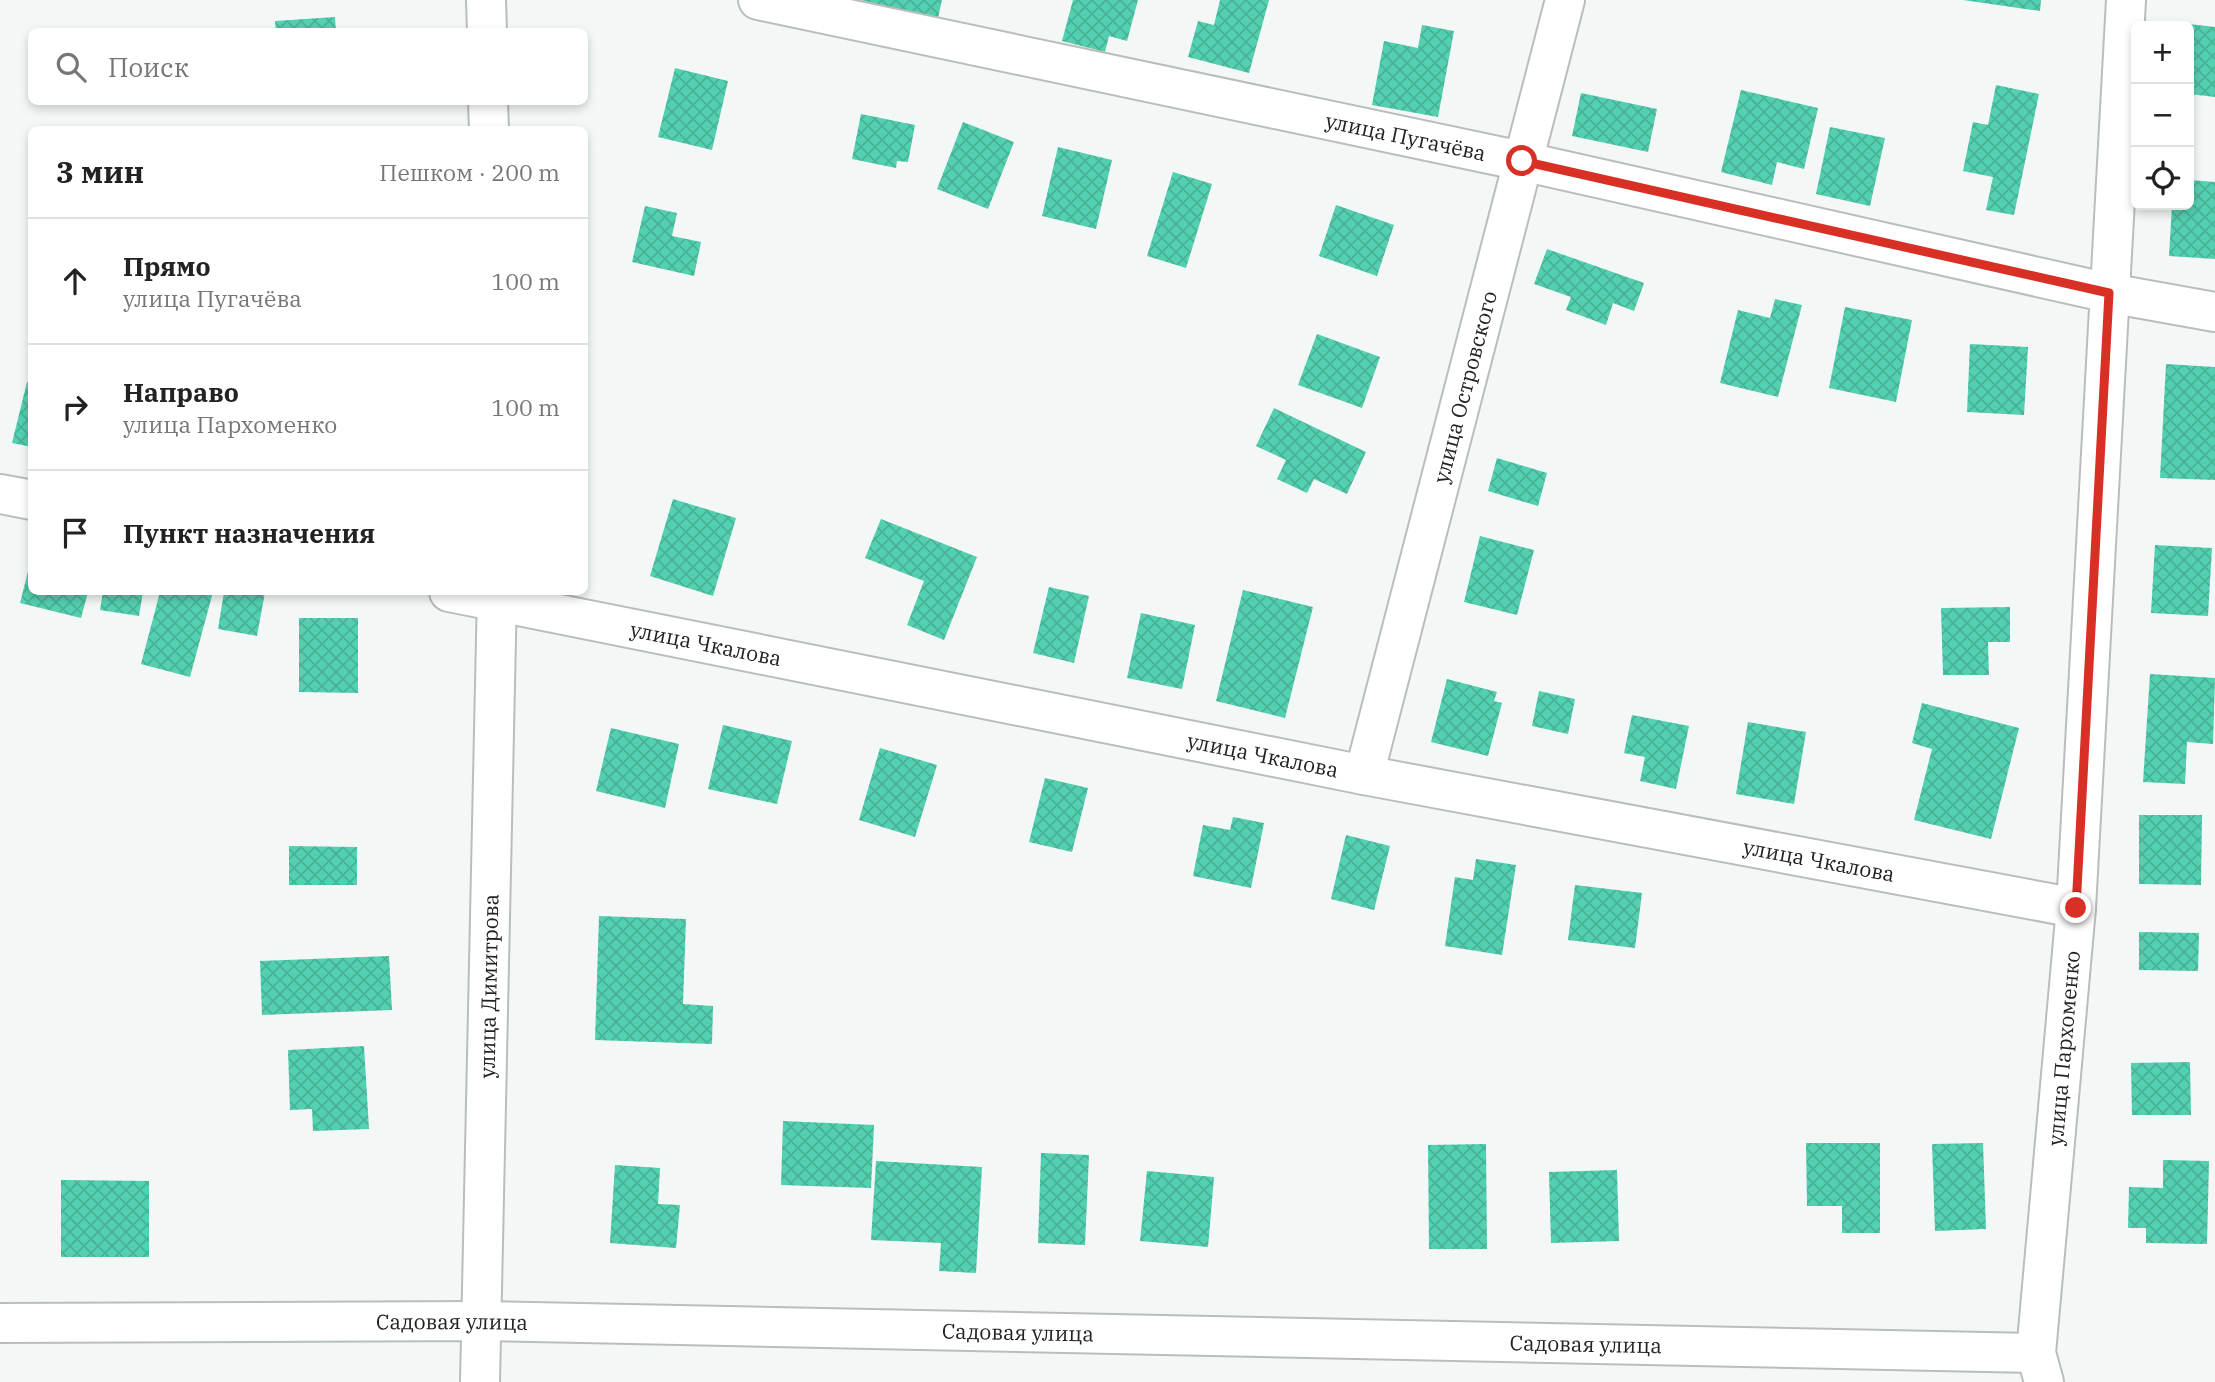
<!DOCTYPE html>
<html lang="ru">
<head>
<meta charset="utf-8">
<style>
	:root { --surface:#fff; --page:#f6f6f6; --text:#222; --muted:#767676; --line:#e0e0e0 }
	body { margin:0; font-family:"IBM Plex Serif",serif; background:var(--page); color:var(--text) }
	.controls { position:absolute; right:21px; top:21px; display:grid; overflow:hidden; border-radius:10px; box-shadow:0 4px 10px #0003 }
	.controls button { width:63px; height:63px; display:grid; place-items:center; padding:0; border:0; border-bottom:2px solid var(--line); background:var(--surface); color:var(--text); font:35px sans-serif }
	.stop { position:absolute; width:21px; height:21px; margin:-16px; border:5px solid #d93025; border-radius:50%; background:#fff }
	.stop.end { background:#d93025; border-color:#fff; box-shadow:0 2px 7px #0008 }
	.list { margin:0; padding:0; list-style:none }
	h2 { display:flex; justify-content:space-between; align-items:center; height:91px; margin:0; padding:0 28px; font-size:30px }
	h2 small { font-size:23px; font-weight:400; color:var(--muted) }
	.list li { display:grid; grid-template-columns:46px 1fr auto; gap:21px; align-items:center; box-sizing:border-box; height:126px; padding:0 28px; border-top:2px solid var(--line) }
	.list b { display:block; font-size:26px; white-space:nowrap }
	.list p { margin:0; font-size:23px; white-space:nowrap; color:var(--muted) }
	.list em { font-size:23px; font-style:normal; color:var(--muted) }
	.icon { flex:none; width:38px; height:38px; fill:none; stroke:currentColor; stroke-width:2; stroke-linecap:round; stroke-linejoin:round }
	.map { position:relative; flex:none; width:2215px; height:1382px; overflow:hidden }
	.search { position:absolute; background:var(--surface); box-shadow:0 4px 10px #0003; left:28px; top:28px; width:560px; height:77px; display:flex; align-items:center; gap:18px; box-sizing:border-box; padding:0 24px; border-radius:10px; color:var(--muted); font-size:26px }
	.panel { position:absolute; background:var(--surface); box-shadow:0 4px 10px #0003; left:28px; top:126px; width:560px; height:469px; border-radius:10px }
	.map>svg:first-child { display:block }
	.building { fill:url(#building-cross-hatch) }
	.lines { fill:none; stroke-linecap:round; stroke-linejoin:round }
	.minor-casing { stroke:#b9bebc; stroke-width:42 }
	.minor { stroke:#fff; stroke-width:38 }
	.route { stroke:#d93025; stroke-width:9 }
	.labels { text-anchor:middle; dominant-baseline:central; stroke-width:5; stroke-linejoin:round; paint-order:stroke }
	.street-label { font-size:21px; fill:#212222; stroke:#f3f8f6 }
</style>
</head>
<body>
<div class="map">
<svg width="2215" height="1382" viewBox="0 0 2215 1382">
	<defs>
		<pattern id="building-cross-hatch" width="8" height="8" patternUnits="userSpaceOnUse" patternTransform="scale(1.75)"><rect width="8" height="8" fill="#53d0b0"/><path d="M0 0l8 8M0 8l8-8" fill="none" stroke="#48b297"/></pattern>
	</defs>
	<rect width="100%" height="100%" fill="#f3f8f6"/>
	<g class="building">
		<polygon points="860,0 942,0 938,18"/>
		<polygon points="1073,0 1138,0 1127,41 1109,36 1105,52 1062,41"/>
		<polygon points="1220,0 1269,0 1249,73 1188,57 1198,21 1214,25"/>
		<polygon points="1963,0 2041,0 2040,11"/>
		<polygon points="335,17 336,32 276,32 275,21"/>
		<polygon points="2189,24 2215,27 2215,97 2189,94"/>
		<polygon points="1422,25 1454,31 1438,117 1372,105 1384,41 1418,48"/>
		<polygon points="675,68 728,81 712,150 658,137"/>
		<polygon points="1996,85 2039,94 2014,215 1986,210 1993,177 1963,171 1973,122 1988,125"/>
		<polygon points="1741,90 1818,108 1804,169 1777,162 1772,185 1721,172"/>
		<polygon points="1581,93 1657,109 1648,152 1572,136"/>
		<polygon points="861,114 915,125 908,162 897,161 896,168 852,159"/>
		<polygon points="963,122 1014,142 988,209 937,189"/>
		<polygon points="1830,127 1885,138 1870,206 1816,194"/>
		<polygon points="1058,147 1112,160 1096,229 1042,216"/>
		<polygon points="1173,172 1212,184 1186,268 1147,256"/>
		<polygon points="2189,180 2215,182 2215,259 2169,256 2172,205 2189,205"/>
		<polygon points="1336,205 1394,225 1377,276 1319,256"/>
		<polygon points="645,206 677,213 672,236 701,242 694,276 632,262"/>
		<polygon points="1547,249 1644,283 1634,311 1613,303 1606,325 1566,310 1571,297 1534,284"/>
		<polygon points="1775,299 1802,305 1778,397 1720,383 1738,310 1770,318"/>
		<polygon points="1845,307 1912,320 1896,402 1829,388"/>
		<polygon points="1317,334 1380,357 1362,408 1298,385"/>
		<polygon points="1970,344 2028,347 2024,415 1967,412"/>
		<polygon points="2166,364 2215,367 2215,480 2160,478"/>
		<polygon points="27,382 32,382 32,447 12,443"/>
		<polygon points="1274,408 1366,452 1347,494 1314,479 1307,493 1277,479 1286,460 1256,446"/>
		<polygon points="1497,458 1547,473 1538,506 1488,491"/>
		<polygon points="673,499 736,518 713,596 650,576"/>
		<polygon points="881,519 977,557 944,640 907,625 924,581 865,558"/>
		<polygon points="1480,536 1534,550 1517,615 1464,602"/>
		<polygon points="2155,545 2212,548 2208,616 2151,613"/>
		<polygon points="31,560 32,592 88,592 81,618 20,603"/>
		<polygon points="1049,587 1089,596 1074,663 1033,653"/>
		<polygon points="1243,590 1313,607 1285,718 1216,701"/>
		<polygon points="103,592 143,592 139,616 100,610"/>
		<polygon points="160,592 213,592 190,677 141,664"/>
		<polygon points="224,592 265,592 257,636 218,629"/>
		<polygon points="2010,607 2010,642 1988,642 1989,675 1943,675 1941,608"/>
		<polygon points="1141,613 1195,625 1182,689 1127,678"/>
		<polygon points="299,618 358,618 358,693 299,692"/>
		<polygon points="2150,674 2215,678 2213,744 2187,742 2185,784 2143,782"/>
		<polygon points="1447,679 1497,692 1494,701 1502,703 1488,756 1431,742"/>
		<polygon points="1539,691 1575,699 1568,734 1532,726"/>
		<polygon points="1922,703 2019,728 1991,839 1914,820 1932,749 1912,743"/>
		<polygon points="1632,715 1689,726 1676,789 1640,781 1645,757 1624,753"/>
		<polygon points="1748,722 1806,732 1794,804 1736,794"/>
		<polygon points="723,725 792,741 777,804 708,789"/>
		<polygon points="611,728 679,744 665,808 596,791"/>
		<polygon points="880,748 937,765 915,837 859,820"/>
		<polygon points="1045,778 1088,788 1072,852 1029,842"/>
		<polygon points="2139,815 2202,815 2201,885 2139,884"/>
		<polygon points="1233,817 1264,823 1251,888 1193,876 1203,825 1230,830"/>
		<polygon points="1346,835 1390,846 1374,910 1331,899"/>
		<polygon points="289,846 357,847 357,885 289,885"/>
		<polygon points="1476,859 1516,865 1502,955 1445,946 1455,877 1473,880"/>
		<polygon points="1575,885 1642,893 1635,948 1568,940"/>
		<polygon points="599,916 686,919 683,1004 713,1006 712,1044 595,1040"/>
		<polygon points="2139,932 2199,933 2198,971 2139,970"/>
		<polygon points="389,956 392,1010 262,1015 260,961"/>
		<polygon points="364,1046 369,1129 313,1131 312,1109 290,1110 288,1050"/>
		<polygon points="2190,1062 2191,1115 2132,1115 2131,1063"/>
		<polygon points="783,1121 874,1125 871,1188 781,1185"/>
		<polygon points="1806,1143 1880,1143 1880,1233 1842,1233 1842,1206 1807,1206"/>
		<polygon points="1983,1143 1986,1229 1935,1231 1932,1144"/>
		<polygon points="1486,1144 1487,1249 1429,1249 1428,1145"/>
		<polygon points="1041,1153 1089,1155 1085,1245 1038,1243"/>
		<polygon points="2163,1160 2209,1161 2207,1244 2146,1243 2146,1228 2128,1228 2129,1187 2163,1188"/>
		<polygon points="876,1161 982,1167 976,1273 939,1271 941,1243 871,1240"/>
		<polygon points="615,1165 660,1168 658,1204 680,1205 676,1248 610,1243"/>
		<polygon points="1617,1170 1619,1241 1551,1243 1549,1172"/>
		<polygon points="1147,1171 1214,1177 1208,1247 1140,1241"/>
		<polygon points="61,1180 149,1181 149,1257 61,1257"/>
	</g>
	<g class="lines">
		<defs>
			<g id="minor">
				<polyline points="486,0 487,32"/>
				<path id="s1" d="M758 0 1522 161 2109 293 2215 312"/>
				<polyline points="488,102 489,130"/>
				<polyline points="0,494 32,500"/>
				<path id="s2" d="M449 592 1364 775 2076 908"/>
				<path id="s3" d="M1364 775 1565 0"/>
				<path id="s4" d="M0 1323 481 1321 2036 1353"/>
				<path id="s5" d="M480 1382 497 592"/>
				<path id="s6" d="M2044 1382 2036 1353 2076 908 2126 0"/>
			</g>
		</defs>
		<use href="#minor" class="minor-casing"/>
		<use href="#minor" class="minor"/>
	</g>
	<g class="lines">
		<polyline class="route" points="1522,161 2109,293 2076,908"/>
	</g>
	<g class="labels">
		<g class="street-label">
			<text stroke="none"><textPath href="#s1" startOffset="662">улица Пугачёва</textPath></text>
			<text stroke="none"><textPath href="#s3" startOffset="401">улица Островского</textPath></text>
			<text stroke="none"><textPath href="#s2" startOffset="262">улица Чкалова</textPath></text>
			<text stroke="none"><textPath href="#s2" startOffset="830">улица Чкалова</textPath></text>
			<text stroke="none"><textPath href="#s2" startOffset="1396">улица Чкалова</textPath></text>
			<text stroke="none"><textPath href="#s5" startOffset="396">улица Димитрова</textPath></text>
			<text stroke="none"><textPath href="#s6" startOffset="336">улица Пархоменко</textPath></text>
			<text stroke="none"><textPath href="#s4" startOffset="452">Садовая улица</textPath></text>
			<text stroke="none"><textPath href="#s4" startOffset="1018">Садовая улица</textPath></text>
			<text stroke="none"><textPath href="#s4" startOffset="1586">Садовая улица</textPath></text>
		</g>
	</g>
</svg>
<div class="controls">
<button>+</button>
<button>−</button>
<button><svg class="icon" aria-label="locate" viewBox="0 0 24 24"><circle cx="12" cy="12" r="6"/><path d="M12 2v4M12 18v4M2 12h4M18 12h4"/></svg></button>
</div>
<div class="stop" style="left:1522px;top:161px"></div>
<div class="stop end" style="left:2076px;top:908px"></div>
<div class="search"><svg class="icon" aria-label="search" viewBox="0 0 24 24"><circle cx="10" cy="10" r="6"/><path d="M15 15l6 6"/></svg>Поиск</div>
<section class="panel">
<h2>3 мин<small>Пешком · 200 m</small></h2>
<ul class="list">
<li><svg class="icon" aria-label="ahead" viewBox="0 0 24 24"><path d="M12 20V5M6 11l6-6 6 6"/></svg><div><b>Прямо</b><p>улица Пугачёва</p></div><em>100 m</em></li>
<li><svg class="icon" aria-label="right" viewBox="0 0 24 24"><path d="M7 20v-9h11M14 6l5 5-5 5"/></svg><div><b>Направо</b><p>улица Пархоменко</p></div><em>100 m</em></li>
<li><svg class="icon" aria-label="arrive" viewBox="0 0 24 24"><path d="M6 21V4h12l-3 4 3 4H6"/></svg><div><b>Пункт назначения</b></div></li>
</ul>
</section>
</div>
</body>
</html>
